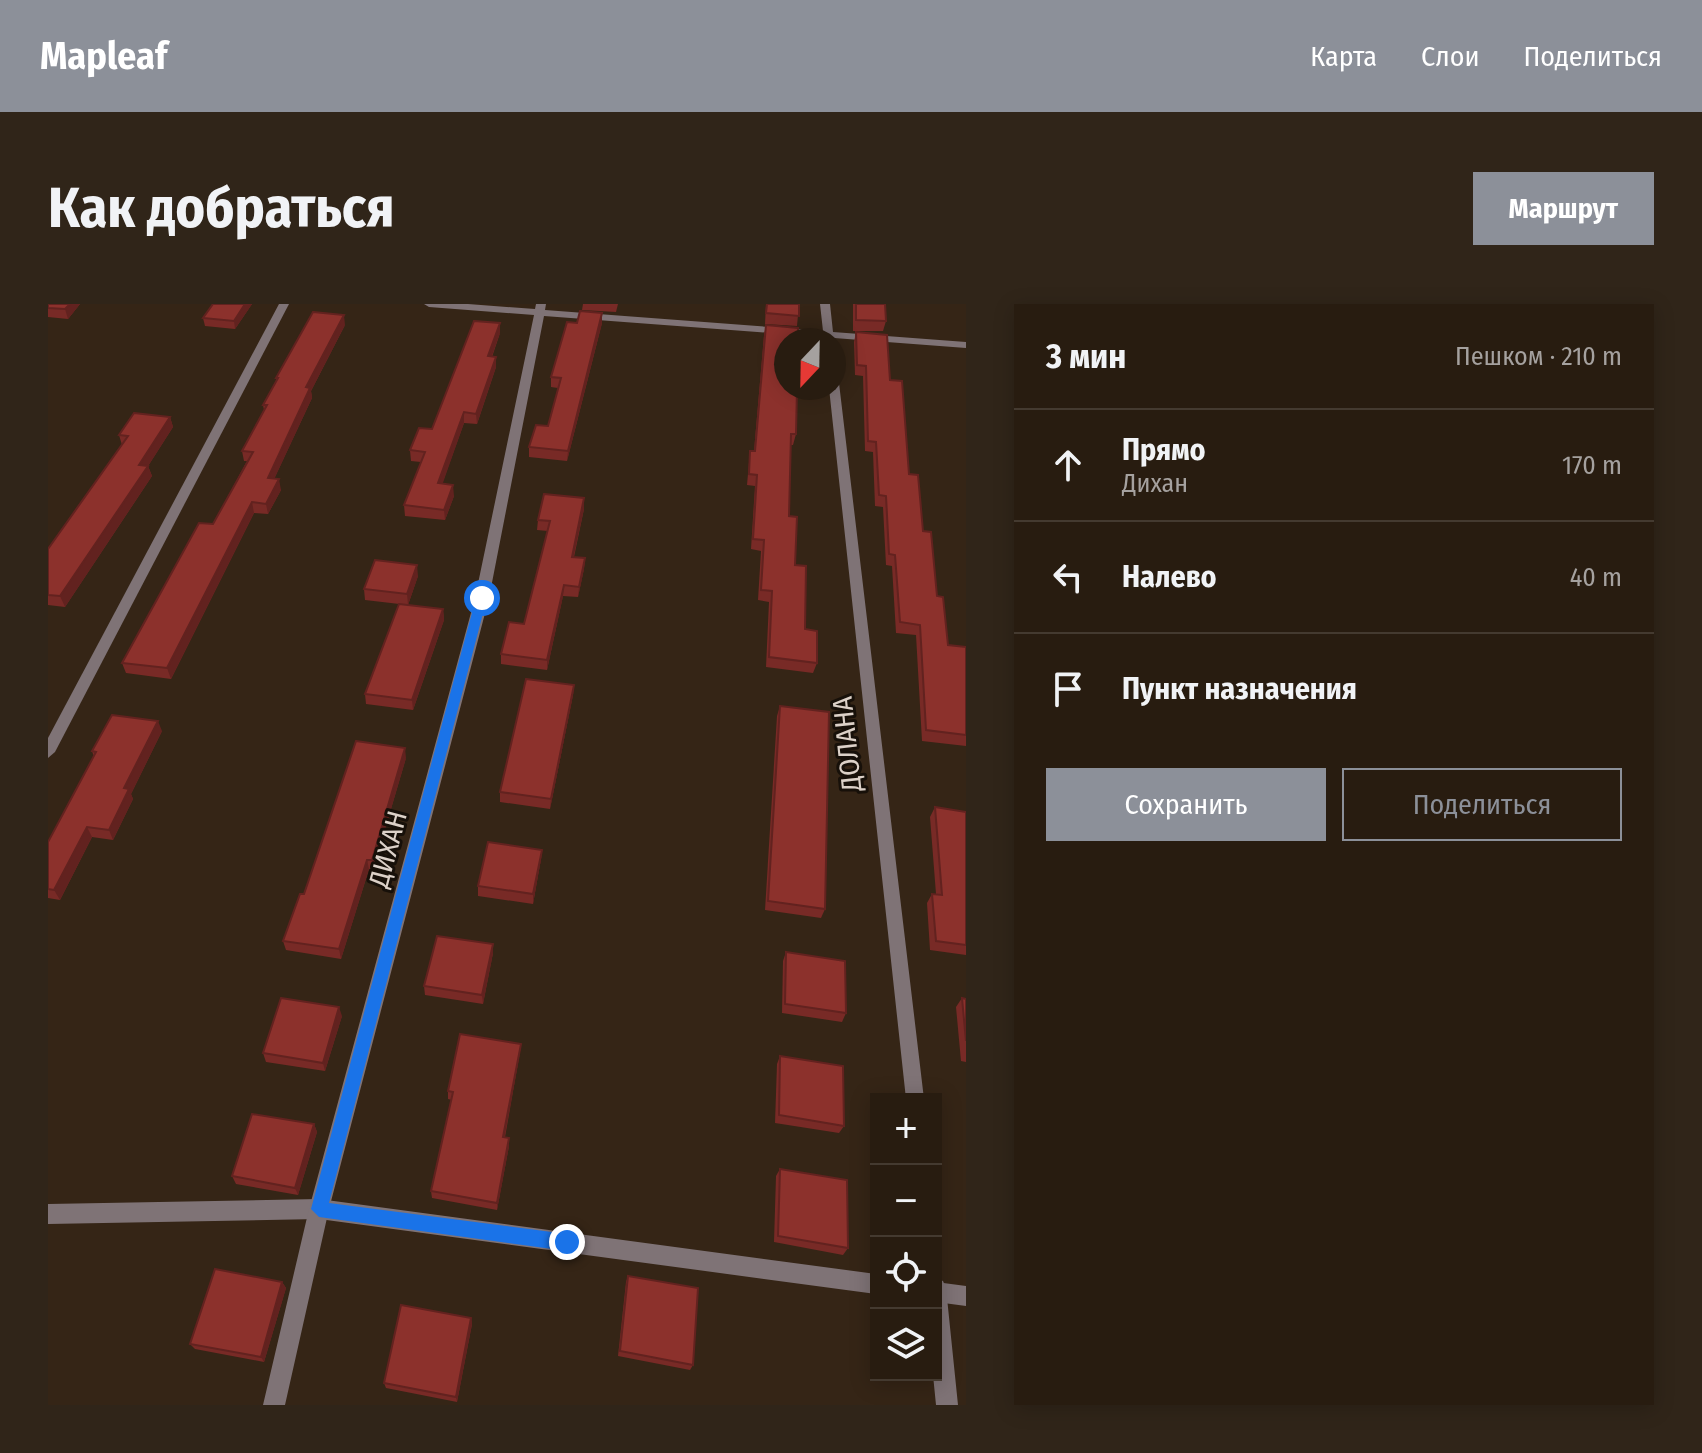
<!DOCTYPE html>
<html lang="ru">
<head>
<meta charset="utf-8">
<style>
	:root { --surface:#281c10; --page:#302519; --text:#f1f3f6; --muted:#a5a19f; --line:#443a30; --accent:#8c9099 }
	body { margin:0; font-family:"Fira Sans Condensed",sans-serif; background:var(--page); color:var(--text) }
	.controls { position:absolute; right:24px; bottom:24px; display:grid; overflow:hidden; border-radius:0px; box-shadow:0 4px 20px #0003 }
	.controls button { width:72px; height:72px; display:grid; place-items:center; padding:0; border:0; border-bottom:2px solid var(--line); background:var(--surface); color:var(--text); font:40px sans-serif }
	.compass { position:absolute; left:726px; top:24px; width:72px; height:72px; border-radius:50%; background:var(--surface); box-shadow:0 4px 20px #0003; rotate:202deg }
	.stop { position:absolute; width:24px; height:24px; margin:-18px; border:6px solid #1a73e8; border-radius:50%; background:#fff }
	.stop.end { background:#1a73e8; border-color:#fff; box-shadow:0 2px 8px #0008 }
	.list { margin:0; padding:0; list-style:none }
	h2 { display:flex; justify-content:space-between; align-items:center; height:104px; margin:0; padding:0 32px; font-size:34px }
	h2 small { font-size:26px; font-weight:400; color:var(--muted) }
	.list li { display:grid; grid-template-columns:52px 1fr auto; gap:24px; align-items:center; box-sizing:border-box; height:112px; padding:0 32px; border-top:2px solid var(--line) }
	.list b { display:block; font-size:30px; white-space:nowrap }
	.list p { margin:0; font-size:26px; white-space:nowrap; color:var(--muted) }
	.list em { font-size:26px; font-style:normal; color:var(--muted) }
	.actions { display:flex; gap:16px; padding:24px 32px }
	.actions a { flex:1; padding:18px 0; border:2px solid var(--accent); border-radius:0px; text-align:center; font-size:28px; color:var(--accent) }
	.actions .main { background:var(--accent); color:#fff }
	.icon { flex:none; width:44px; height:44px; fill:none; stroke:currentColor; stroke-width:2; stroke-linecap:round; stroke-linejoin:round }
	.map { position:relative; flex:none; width:918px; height:1101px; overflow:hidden; border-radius:0px }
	header { display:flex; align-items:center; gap:48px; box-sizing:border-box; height:112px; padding:0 40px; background:var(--accent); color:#fff }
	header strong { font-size:38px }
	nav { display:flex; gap:44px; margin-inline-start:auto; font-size:28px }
	.intro { display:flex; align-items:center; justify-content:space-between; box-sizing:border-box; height:192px; padding:0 48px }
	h1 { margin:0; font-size:56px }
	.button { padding:20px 36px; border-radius:0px; background:var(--accent); color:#fff; font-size:28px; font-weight:700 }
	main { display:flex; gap:48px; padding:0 48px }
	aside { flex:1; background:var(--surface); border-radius:0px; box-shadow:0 4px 20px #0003 }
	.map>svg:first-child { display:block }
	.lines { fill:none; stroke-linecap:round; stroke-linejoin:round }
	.lane { fill:#7f7376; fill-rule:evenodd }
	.street { fill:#7f7376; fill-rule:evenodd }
	.wall { fill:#782a26 }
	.shaded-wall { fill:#62221f }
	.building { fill:#8c312c; stroke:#62221f; stroke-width:2 }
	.route { fill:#1a73e8 }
	.labels { text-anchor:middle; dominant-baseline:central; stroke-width:6; stroke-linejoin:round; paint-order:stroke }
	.street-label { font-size:28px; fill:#dcd1c8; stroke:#171009 }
</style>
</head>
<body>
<header>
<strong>Mapleaf</strong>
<nav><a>Карта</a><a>Слои</a><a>Поделиться</a></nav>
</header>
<div class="intro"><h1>Как добраться</h1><a class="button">Маршрут</a></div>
<main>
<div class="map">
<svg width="918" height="1101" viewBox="0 0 918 1101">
	<rect width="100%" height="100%" fill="#352516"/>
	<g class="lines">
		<g class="lane">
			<polygon points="231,0 241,0 7,448 0,454 0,434"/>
			<polygon points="271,895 828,970 828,990 271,915 0,920 0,900"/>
			<polygon points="888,978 918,982 918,1002 888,998"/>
		</g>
		<g class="street">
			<polygon points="376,0 420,0 487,5 488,0 498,0 497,6 775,27 772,0 782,0 785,28 918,38 918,44 786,34 786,36 776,36 776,33 496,12 441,294 281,905 237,1101 215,1101 261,905 427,294 486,11 381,3"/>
			<polygon points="786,76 791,79 876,795 858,795 781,84 786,84"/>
			<polygon points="888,974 895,977 898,984 910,1101 888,1101 885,1071 888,1071"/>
		</g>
	</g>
	<g class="wall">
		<polygon points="0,0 32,0 20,15 0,13"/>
		<polygon points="165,0 204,0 187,25 157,22 155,14"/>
		<polygon points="535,0 570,0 568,8 534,6"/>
		<polygon points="718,0 751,0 749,22 717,20"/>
		<polygon points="805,0 837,0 838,17 835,27 805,27"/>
		<polygon points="554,9 554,19 519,157 481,153 481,143 500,122 510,84 503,83 503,73 529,19"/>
		<polygon points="297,21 263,87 264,94 226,175 233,186 220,210 206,209 123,375 78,369 74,359 165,220 199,157 196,157 194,147 216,106 215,101 228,78 228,74"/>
		<polygon points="718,21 748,130 745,141 742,141 741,212 757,325 769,359 765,369 718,363 721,298 710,296 713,247 703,245 707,182 699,181 702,147 706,147 716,31"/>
		<polygon points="808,28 842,76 861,170 900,341 918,343 918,442 874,437 868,331 848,329 844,262 838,261 835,203 827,202 825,148 817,147 815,72 807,71 806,38"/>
		<polygon points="452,29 444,53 448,63 429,120 416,119 394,180 406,192 397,216 357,212 356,201 373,158 363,157 362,146 384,125"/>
		<polygon points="122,113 125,123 100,162 104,172 17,303 0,301 0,245 74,141 71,131"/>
		<polygon points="536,205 526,253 537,254 536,265 530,293 515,292 499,366 453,360 453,350 476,320 500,227 489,226 490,216"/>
		<polygon points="370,272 360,301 317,296 316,285"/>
		<polygon points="395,305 396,316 365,406 318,400 317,390"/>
		<polygon points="526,381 525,391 502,505 452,498 452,488"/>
		<polygon points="732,402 777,605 773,614 717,606 729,412"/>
		<polygon points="114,427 83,490 85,495 65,536 44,533 12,596 0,594 0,538 46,453 44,447"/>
		<polygon points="358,454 325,566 321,565 293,655 238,646 235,637 256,590"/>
		<polygon points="887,503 918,508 918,651 882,646 879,599 884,590 888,590 882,513"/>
		<polygon points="494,546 493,555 485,600 430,592 430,582"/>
		<polygon points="445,640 445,649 435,700 377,691 376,682"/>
		<polygon points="738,648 798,709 794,718 734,709 735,657"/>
		<polygon points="914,694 918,695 918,758 913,757 908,703"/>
		<polygon points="294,712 277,767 218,758 215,749"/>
		<polygon points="473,740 472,748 457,833 461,842 449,906 384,894 383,887 404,796 400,795 400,787"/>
		<polygon points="732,752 796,822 791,829 727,819 729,760"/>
		<polygon points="266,820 269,828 250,891 188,880 184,872"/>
		<polygon points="732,865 800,944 795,951 726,938 728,872"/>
		<polygon points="580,972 645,1061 642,1066 570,1052 578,978"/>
		<polygon points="234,978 238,984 216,1058 147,1045 142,1040"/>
		<polygon points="423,1014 424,1020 409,1098 338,1084 336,1079"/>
	</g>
	<g class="shaded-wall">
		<polygon points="22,0 32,0 20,15 17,5"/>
		<polygon points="197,0 204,0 187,25 186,17"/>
		<polygon points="554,9 554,19 519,157 520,147"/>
		<polygon points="296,11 297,21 263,87 264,94 222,184 220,174 258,83"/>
		<polygon points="452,19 452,29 440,63 440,52"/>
		<polygon points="448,53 448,63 429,120 428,110"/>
		<polygon points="416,108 416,119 391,190 390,179"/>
		<polygon points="122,113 125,123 97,167 100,162 104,172 17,303 12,292 91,161"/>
		<polygon points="231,175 233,186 220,210 218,200"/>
		<polygon points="405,181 406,192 397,216 396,206"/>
		<polygon points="536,194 536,205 523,264 524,253"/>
		<polygon points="204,198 206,209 123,375 119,364"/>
		<polygon points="537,254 536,265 530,293 531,283"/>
		<polygon points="369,261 370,272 360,301 359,290"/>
		<polygon points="516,281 515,292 499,366 499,356"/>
		<polygon points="395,305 396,316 365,406 364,396"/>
		<polygon points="526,381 525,391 502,505 503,495"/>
		<polygon points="110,417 114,427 83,490 85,495 65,536 61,526 76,484"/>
		<polygon points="357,444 358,454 325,566 324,556"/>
		<polygon points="39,523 44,533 12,596 6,586"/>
		<polygon points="494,546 493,555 485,600 485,590"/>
		<polygon points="319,556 321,565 293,655 291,645"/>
		<polygon points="445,640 445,649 435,700 434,691"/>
		<polygon points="291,703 294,712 277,767 275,759"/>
		<polygon points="473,740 472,748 455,841 455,833"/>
		<polygon points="266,820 269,828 250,891 247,884"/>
		<polygon points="461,834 461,842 449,906 449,899"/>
		<polygon points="234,978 238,984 216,1058 213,1053"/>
		<polygon points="423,1014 424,1020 409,1098 408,1093"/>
	</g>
	<g class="building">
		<polygon points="0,0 22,0 17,5 0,4"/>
		<polygon points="165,0 197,0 186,17 155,14"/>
		<polygon points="719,0 751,0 751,12 718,9"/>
		<polygon points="808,0 837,0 838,17 808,16"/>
		<polygon points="532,7 554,9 520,147 481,143 488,121 500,122 513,74 503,73 519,18 529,19"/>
		<polygon points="265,8 296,11 258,83 262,84 220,174 231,175 218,200 204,198 119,364 74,359 151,219 165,220 205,148 194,147 219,101 215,101 230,74 228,74"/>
		<polygon points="426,17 452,19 440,52 448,53 428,110 416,108 390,179 405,181 396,206 356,201 377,148 362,146 371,124 384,125"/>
		<polygon points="718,21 750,24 750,36 738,36 738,84 749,84 748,130 743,130 741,212 749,213 747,261 758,262 757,325 769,327 769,359 721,353 724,287 713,286 716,236 705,235 709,171 701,170 702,147 707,147"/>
		<polygon points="808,28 839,31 842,76 854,77 861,170 870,171 875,227 883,228 889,292 895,293 900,341 918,343 918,431 878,426 872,321 852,318 847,251 841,250 838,192 831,191 828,138 820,137 818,62 809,61"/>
		<polygon points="86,109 122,113 91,161 100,162 12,292 0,291 0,245 80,132 71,131"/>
		<polygon points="496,190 536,194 524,253 537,254 531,283 516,281 499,356 453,350 461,318 476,320 502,217 490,216"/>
		<polygon points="327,256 369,261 359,290 316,285"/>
		<polygon points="351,300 395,305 364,396 317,390"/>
		<polygon points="478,375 526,381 503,495 452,488"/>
		<polygon points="732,402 781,408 777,605 720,597"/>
		<polygon points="64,411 110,417 76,484 81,485 61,526 39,523 6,586 0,585 0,538 48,448 44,447"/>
		<polygon points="308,437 357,444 324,556 319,556 291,645 235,637 252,590 256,590"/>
		<polygon points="887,503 918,508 918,641 888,637 884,590 894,591"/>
		<polygon points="440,538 494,546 485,590 430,582"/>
		<polygon points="389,632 445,640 434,691 376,682"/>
		<polygon points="738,648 797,657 798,709 737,700"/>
		<polygon points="233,694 291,703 275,759 215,749"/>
		<polygon points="914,694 918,695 918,737"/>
		<polygon points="412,730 473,740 455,833 461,834 449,899 383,887 405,788 400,787"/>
		<polygon points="732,752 795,762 796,822 731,811"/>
		<polygon points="204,810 266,820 247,884 184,872"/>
		<polygon points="732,865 799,876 800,944 730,932"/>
		<polygon points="167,965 234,978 213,1053 142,1040"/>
		<polygon points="580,972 650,984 645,1061 572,1047"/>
		<polygon points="353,1001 423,1014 408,1093 336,1079"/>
	</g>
	<polygon class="route" points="434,290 439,294 281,899 519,930 524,933 527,938 524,944 519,947 271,913 263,905 428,294"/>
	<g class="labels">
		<g class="street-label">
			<text transform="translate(799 440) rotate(-96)">ДОЛАНА</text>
			<text transform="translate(340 545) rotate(-75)">ДИХАН</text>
		</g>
	</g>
</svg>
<div class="controls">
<button>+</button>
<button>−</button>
<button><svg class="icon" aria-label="locate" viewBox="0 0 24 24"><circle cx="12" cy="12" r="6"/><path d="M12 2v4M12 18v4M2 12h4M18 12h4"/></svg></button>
<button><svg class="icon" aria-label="layers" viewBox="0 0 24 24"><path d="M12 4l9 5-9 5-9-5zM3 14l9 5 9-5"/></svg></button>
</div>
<svg class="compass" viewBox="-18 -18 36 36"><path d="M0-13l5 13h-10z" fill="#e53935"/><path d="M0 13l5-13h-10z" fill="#a5a19f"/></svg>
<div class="stop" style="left:434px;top:294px"></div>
<div class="stop end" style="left:519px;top:938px"></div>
</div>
<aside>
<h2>3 мин<small>Пешком · 210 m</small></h2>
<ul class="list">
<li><svg class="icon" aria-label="ahead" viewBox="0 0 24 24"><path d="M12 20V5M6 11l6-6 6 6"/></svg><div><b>Прямо</b><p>Дихан</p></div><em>170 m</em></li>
<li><svg class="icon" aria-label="left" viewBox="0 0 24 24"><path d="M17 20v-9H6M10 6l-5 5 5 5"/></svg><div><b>Налево</b></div><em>40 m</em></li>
<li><svg class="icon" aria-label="arrive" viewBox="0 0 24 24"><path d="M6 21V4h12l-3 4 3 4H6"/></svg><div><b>Пункт назначения</b></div></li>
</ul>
<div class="actions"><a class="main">Сохранить</a><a>Поделиться</a></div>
</aside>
</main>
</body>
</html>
